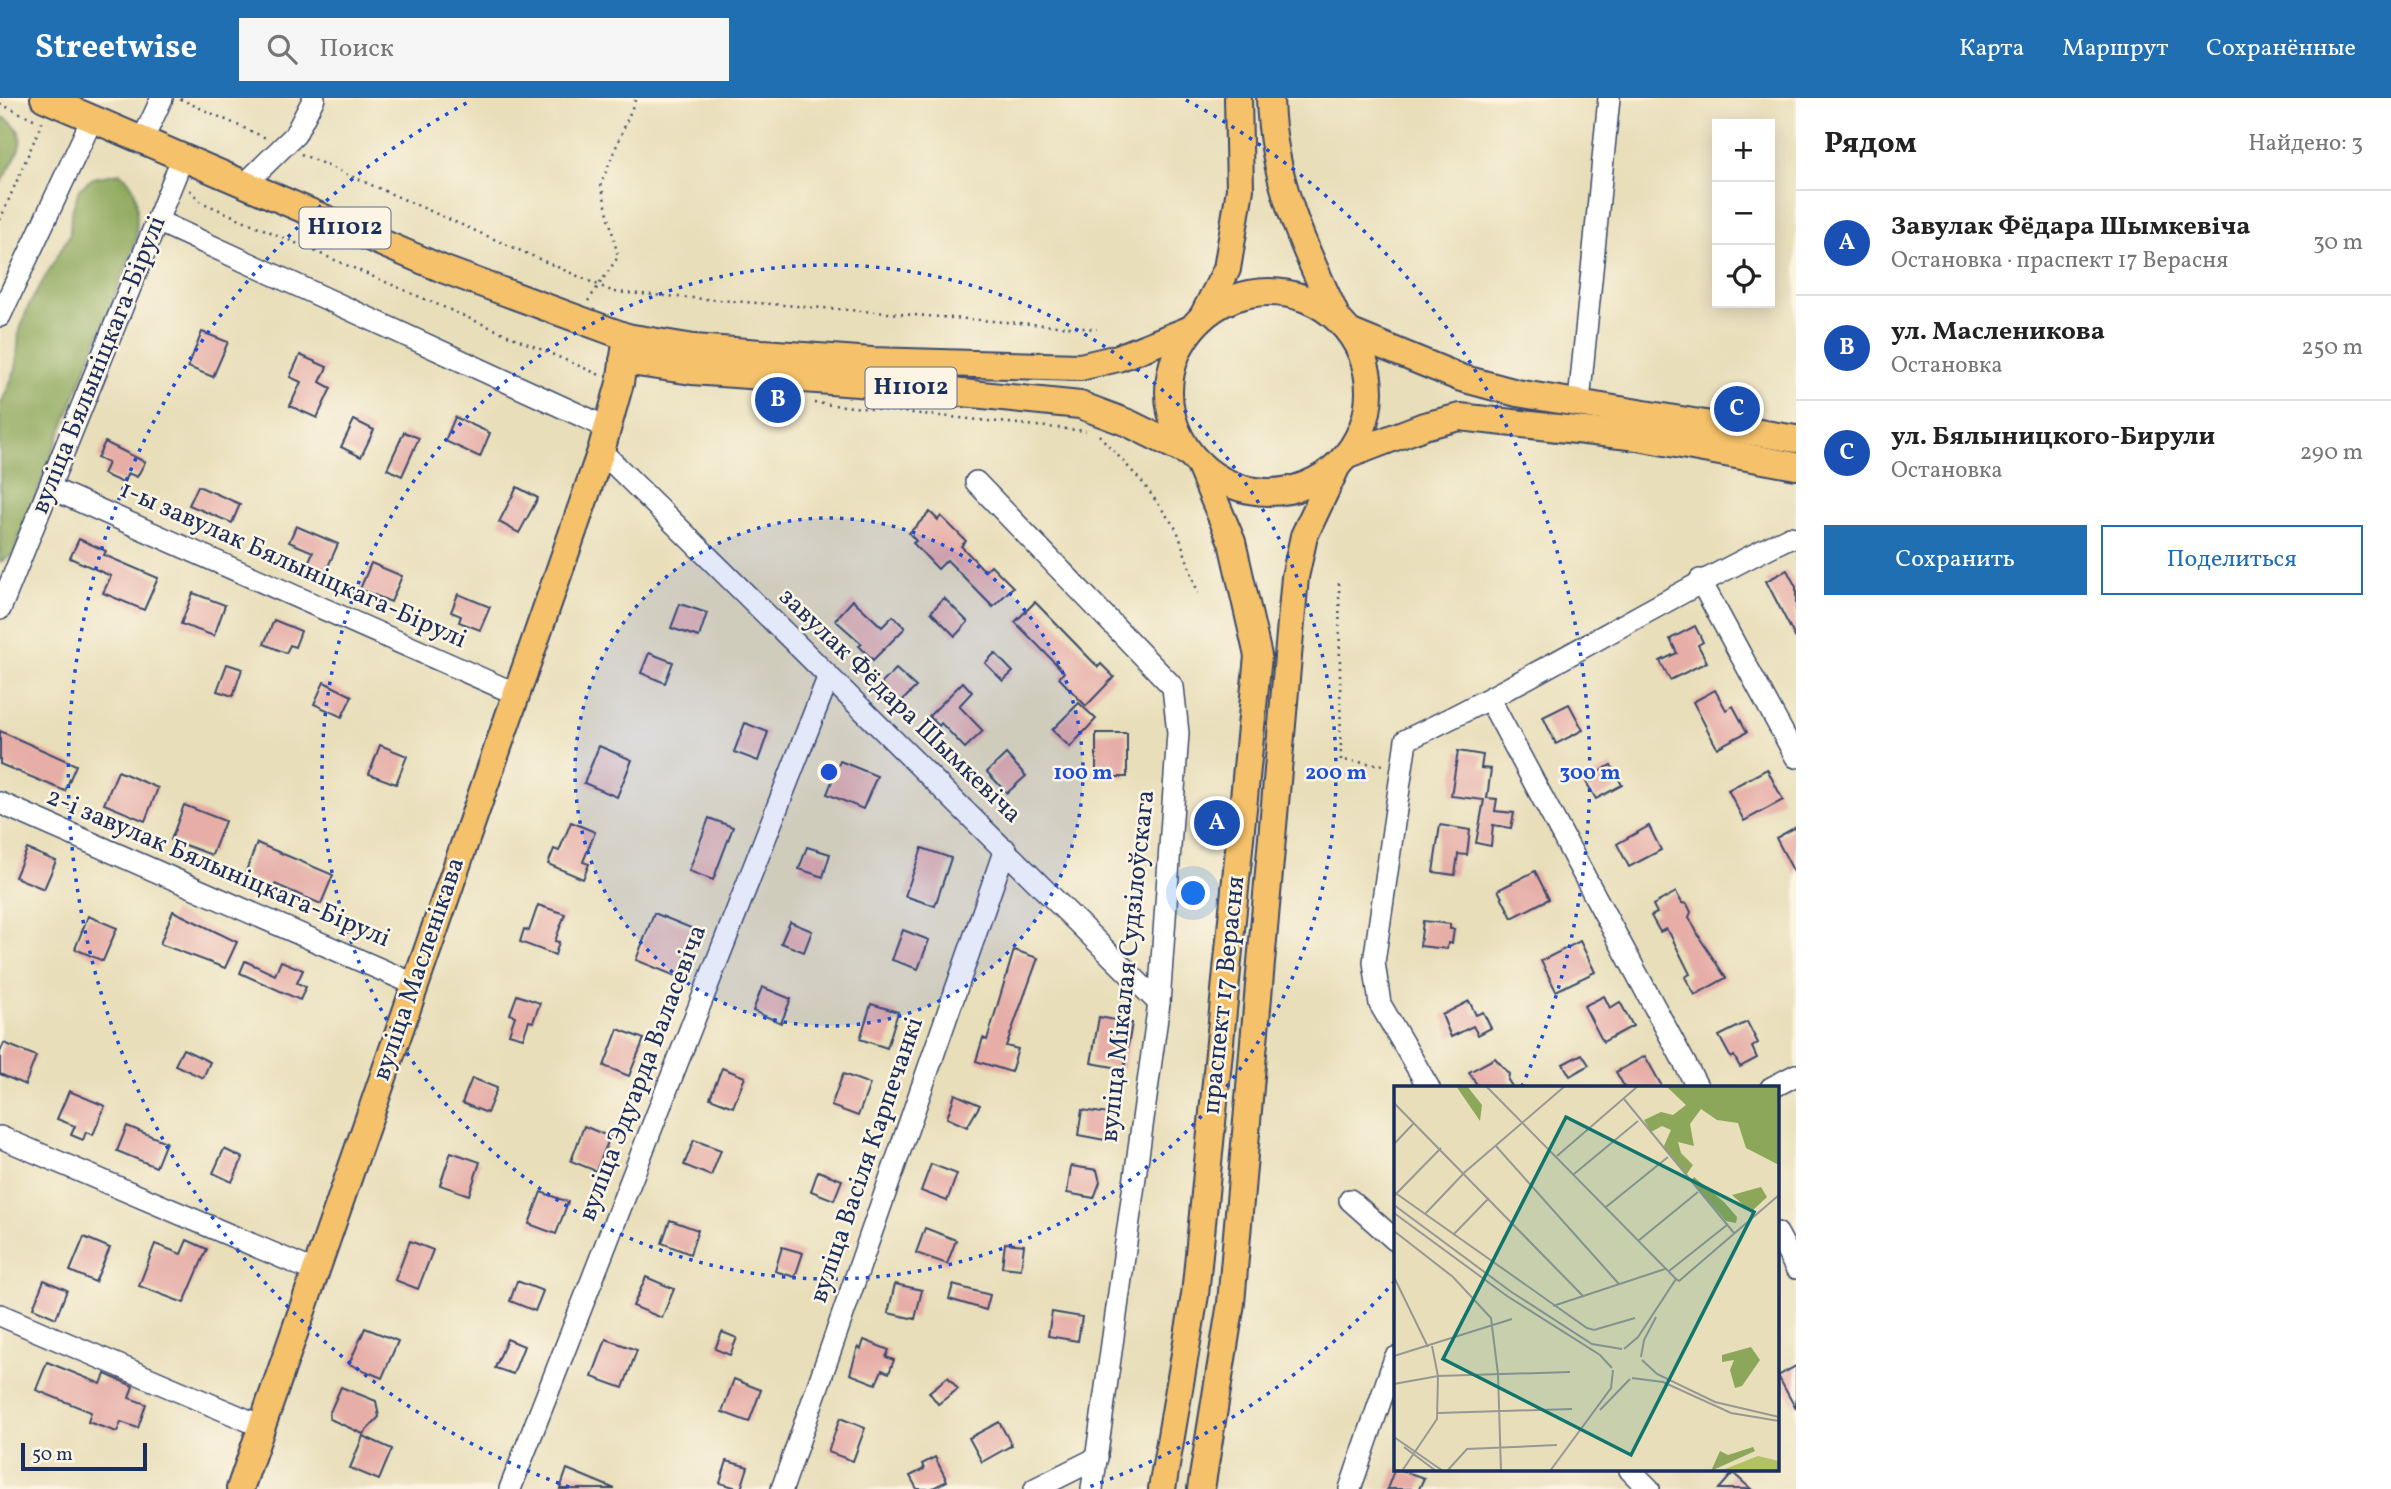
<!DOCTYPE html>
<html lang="ru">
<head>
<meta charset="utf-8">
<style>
	:root { --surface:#fff; --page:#f6f6f6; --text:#222; --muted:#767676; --line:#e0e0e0; --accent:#1f6fb2 }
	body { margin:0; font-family:Vollkorn,serif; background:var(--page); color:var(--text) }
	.controls { position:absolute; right:21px; top:21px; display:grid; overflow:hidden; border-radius:0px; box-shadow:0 4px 18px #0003 }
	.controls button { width:63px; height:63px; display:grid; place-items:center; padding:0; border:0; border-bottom:2px solid var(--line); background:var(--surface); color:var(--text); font:35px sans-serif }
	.scale { position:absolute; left:21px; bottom:18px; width:126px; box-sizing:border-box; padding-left:7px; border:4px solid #1b2f5e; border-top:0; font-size:19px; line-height:24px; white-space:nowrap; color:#1b2f5e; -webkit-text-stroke:5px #fcf5e5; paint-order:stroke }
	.you { position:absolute; left:1194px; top:796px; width:24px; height:24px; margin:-18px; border:5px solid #fff; border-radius:50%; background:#1a73e8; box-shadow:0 0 0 10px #1a73e833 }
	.badge { display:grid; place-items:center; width:46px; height:46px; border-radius:50%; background:var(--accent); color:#fff; font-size:23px; font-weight:700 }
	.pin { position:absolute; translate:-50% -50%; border:4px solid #fff; box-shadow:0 2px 7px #0006 }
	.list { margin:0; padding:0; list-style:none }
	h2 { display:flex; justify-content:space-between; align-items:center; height:91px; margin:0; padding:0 28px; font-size:30px }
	h2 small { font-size:23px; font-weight:400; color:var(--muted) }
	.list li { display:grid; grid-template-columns:46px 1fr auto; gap:21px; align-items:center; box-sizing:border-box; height:105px; padding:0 28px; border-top:2px solid var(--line) }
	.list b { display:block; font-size:26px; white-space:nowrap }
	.list p { margin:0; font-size:23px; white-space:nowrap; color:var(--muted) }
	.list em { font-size:23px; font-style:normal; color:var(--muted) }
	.actions { display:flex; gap:14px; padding:21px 28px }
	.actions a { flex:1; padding:16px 0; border:2px solid var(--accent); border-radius:0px; text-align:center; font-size:24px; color:var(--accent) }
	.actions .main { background:var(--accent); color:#fff }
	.icon { flex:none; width:38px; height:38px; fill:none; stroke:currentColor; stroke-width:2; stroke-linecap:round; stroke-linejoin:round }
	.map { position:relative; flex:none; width:1796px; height:1391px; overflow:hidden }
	header { display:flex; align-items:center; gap:42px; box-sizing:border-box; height:98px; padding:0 35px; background:var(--accent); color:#fff }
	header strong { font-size:33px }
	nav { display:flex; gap:38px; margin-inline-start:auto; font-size:24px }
	.search { width:490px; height:63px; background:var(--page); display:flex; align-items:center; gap:18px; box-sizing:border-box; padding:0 24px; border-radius:0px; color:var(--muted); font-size:26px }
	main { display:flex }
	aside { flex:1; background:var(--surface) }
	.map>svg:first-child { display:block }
	.forest { fill:#8ca75a; stroke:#546b5c; stroke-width:2 }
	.building { fill:#e6aea7 }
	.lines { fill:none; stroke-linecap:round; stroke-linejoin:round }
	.minor-casing { stroke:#3a496c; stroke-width:24 }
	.major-casing { stroke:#3a496c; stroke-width:30 }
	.path { stroke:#3a496c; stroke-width:2.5; stroke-dasharray:2 5; stroke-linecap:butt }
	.minor { stroke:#fff; stroke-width:21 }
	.major { stroke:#f5c16b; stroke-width:26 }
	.ring { fill:none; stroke:#1d4ed8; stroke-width:3.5; stroke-dasharray:3.5 7 }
	.labels { text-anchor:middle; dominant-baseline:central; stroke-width:5; stroke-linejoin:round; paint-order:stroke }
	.shield { fill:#fcf5e5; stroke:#5e6a86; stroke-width:2 }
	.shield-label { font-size:24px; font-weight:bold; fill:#1b2f5e }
	.street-label { font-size:26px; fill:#1b2f5e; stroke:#fcf5e5 }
	.inset-road { fill:none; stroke:#969895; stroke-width:2 }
	.view { fill:#0f766e; fill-opacity:0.15; stroke:#0f766e; stroke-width:3.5 }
	.inset-edge { fill:none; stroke:#1b2f5e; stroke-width:3.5 }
	.centre { fill:#1d4ed8; stroke:#fcf5e5; stroke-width:3.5 }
	.ring-label { font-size:21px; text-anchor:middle; font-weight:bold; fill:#1d4ed8; stroke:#fcf5e5; stroke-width:5; stroke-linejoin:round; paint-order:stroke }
</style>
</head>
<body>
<header>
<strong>Streetwise</strong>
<div class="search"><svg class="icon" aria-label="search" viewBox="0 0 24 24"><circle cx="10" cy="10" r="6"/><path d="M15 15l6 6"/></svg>Поиск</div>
<nav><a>Карта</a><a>Маршрут</a><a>Сохранённые</a></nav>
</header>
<main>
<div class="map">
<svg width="1796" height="1391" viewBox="0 0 1796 1391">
	<rect width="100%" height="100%" fill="#fcf5e5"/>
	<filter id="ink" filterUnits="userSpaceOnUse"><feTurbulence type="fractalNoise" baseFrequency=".0143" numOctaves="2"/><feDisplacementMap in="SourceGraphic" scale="14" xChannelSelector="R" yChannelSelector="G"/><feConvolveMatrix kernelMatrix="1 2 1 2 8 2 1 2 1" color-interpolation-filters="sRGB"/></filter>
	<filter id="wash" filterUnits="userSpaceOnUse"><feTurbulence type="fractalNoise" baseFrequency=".00686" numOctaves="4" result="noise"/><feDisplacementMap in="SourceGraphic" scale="28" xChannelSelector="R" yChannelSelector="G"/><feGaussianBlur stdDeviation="1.57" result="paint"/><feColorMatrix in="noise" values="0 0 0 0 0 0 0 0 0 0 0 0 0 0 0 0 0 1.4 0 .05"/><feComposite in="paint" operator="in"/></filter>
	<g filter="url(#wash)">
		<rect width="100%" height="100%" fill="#e8deb9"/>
		<g class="forest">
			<path d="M0 18C38 35 14 60 0 86Z"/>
			<path d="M120 75C143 89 136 119 136 143L13 456 0 464V308L16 271 19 235 28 209 70 136 71 117 79 91 93 80Z"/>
		</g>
		<g id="blocks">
			<g class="building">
				<polygon points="202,234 228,244 213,279 188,269"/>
				<polygon points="300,257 327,269 320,284 331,290 317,320 290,308 301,284 290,279"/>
				<polygon points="455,319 490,335 480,359 445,343"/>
				<polygon points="354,322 374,332 361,359 341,349"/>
				<polygon points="404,334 419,340 402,378 387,371"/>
				<polygon points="105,344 145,364 137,379 128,375 123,385 103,376 108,365 97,360"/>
				<polygon points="198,388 240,406 232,425 189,407"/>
				<polygon points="517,389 538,400 519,435 499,424"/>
				<polygon points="930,414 938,422 941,418 966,443 961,448 985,473 991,467 1013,489 993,509 947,462 938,471 913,445 916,443 909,435"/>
				<polygon points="296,428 338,446 326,473 308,465 313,454 289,444"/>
				<polygon points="79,441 106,453 104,457 158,480 144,512 103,495 111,478 70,460"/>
				<polygon points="371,465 402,478 391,504 360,491"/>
				<polygon points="1787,472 1796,489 1796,541 1766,483"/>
				<polygon points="193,495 225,507 214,538 181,526"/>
				<polygon points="458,496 490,509 480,532 459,524 461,518 451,514"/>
				<polygon points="944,500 968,524 955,538 931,514"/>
				<polygon points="853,502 882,529 893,518 905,530 873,562 859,548 862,546 835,522"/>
				<polygon points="1035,504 1098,569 1101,566 1114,579 1086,608 1059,580 1064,574 1015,524"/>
				<polygon points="680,506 707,515 699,539 671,530"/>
				<polygon points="274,522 301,533 295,549 290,547 286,555 264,546"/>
				<polygon points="1695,528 1703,544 1698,547 1707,564 1670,582 1660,563 1677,555 1670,541"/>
				<polygon points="649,555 673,564 665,585 641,575"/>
				<polygon points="995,555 1013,574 1003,583 985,565"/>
				<polygon points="227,566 242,571 233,598 217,593"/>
				<polygon points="896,571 916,589 899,606 880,587"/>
				<polygon points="324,584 352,598 342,619 314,606"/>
				<polygon points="963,584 972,594 959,608 983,633 965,650 941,625 939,628 929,618"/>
				<polygon points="1715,592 1726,612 1733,608 1747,634 1717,650 1693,604"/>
				<polygon points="1079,605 1096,621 1070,649 1052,632"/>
				<polygon points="1569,606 1583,632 1556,646 1543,619"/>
				<polygon points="745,625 768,634 758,663 734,654"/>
				<polygon points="0,633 76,667 65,693 0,666"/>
				<rect x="1096" y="635" width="31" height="44"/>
				<polygon points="380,647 407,658 396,686 369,676"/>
				<polygon points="599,648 632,662 617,699 584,685"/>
				<polygon points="1458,653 1483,657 1481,670 1491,671 1487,700 1497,701 1495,713 1514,715 1511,730 1493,727 1491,748 1476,745 1484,702 1451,698"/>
				<polygon points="1006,656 1026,678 1007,695 987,674"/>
				<polygon points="840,663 877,678 863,711 827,696"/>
				<polygon points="1611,667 1622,687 1596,701 1585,682"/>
				<polygon points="1767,671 1783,702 1744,723 1728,692"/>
				<polygon points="118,673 158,690 145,723 104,706"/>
				<polygon points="184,707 225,723 212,757 171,742"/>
				<polygon points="709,720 733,729 713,782 689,773"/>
				<polygon points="571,724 595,734 583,764 589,766 583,781 548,766 554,751 559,753"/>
				<polygon points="1440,727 1470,732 1467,757 1458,756 1455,777 1433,774"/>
				<polygon points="1649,728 1661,752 1629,769 1617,746"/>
				<polygon points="1796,729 1796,778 1776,740"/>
				<polygon points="257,745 333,777 321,806 275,786 274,789 244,778"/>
				<polygon points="807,749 830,756 823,779 799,771"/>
				<polygon points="922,750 951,760 935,808 905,798"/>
				<polygon points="27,751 56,763 44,791 15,779"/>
				<polygon points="1535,773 1549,801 1512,820 1498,792"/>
				<polygon points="1676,794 1682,805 1687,806 1691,814 1689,819 1701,842 1726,880 1695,897 1685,879 1690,876 1670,836 1666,831 1660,834 1651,818 1657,815 1653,807"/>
				<polygon points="538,807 565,816 555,843 559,844 555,857 520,844 524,831 529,833"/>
				<polygon points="173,813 237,844 225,870 160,846"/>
				<polygon points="654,815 696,832 678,879 636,862"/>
				<polygon points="88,818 117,830 103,863 75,851"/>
				<polygon points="1423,823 1450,826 1450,831 1454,831 1452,845 1448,845 1447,851 1420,848"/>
				<polygon points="790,824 812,833 804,854 781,845"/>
				<polygon points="903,832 929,842 918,871 892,862"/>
				<polygon points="1580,843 1595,874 1556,893 1541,863"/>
				<polygon points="1014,852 1038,860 1006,948 1018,951 1011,974 976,963 983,940 987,942"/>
				<polygon points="245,863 275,877 281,863 303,872 297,885 306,889 300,902 240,875"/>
				<polygon points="762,889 791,901 781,925 753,913"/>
				<polygon points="517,897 540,905 533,924 529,923 523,940 509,936 515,918 510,916"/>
				<polygon points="1604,898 1610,910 1620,904 1633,928 1603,944 1584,908"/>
				<polygon points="1469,903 1476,917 1483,914 1491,930 1478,937 1473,928 1451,939 1442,917"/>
				<polygon points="871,906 898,914 887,950 860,941"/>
				<polygon points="1099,919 1132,925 1124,971 1091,965"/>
				<polygon points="1747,924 1758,945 1752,949 1757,960 1740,969 1734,958 1731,960 1719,938"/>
				<polygon points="618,931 644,941 629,978 604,968"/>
				<polygon points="4,945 36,958 25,987 0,976 0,954"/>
				<polygon points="183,951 210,964 203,980 175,967"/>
				<polygon points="1582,956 1589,967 1570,978 1563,966"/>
				<polygon points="1645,958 1663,990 1625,990 1616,974"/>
				<polygon points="1495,960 1509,976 1508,982 1513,990 1479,990 1469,974"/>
				<polygon points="722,970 745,979 733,1009 710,1000"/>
				<polygon points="843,976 870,986 858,1018 831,1008"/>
				<polygon points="472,980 497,990 487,1015 462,1005"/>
				<polygon points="69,993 105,1008 93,1037 86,1034 83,1042 71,1037 75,1028 57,1021"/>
				<polygon points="955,996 980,1007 967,1029 947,1020"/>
				<polygon points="1082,1012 1109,1016 1105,1042 1078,1037"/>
				<polygon points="127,1028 166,1044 156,1069 117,1053"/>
				<polygon points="584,1028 610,1039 596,1073 571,1063"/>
				<polygon points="694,1042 721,1052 711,1078 684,1067"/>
				<polygon points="224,1051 243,1060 232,1084 213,1075"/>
				<polygon points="451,1054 480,1064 469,1097 440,1087"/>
				<polygon points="931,1066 957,1076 947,1103 921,1093"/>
				<polygon points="1071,1068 1097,1072 1100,1084 1094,1100 1067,1095"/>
				<polygon points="818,1073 842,1082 834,1102 811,1093"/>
				<polygon points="541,1094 568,1104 556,1136 529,1126"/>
				<polygon points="670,1122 698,1132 690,1156 662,1145"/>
				<polygon points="925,1130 956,1142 947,1166 916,1155"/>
				<polygon points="84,1139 110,1150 95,1184 70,1173"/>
				<polygon points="187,1142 207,1151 184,1205 139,1188 155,1146 181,1156"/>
				<polygon points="410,1143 433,1152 418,1191 395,1182"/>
				<polygon points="1005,1145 1024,1147 1021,1171 1002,1169"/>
				<polygon points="782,1149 803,1155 795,1179 775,1173"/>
				<polygon points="646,1179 674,1191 662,1220 633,1208"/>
				<polygon points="44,1182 67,1192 56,1220 33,1210"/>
				<polygon points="517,1183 543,1193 535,1213 510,1203"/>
				<polygon points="895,1186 922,1192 915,1221 888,1215"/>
				<polygon points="953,1187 990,1197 986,1212 949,1201"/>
				<polygon points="1052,1214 1082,1219 1078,1243 1048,1238"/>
				<polygon points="365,1230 398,1243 382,1280 349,1266"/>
				<polygon points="722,1234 737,1240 730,1257 715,1251"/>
				<polygon points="507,1241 524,1248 513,1276 495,1270"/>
				<polygon points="606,1241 637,1252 623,1290 592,1279"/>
				<polygon points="864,1242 889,1252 886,1259 894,1262 889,1275 882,1272 876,1286 850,1276 858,1249 861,1251"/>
				<polygon points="47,1264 101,1286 105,1276 133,1288 129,1300 146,1306 138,1330 121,1324 117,1334 88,1324 91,1314 36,1292"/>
				<polygon points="1796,1268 1796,1311 1778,1278"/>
				<polygon points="948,1279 958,1291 938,1306 929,1294"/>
				<polygon points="734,1281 761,1292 749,1324 722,1314"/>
				<polygon points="341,1289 376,1303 379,1319 363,1336 330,1321 329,1316"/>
				<polygon points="840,1320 865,1330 853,1363 828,1354"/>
				<polygon points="999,1324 1012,1347 982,1364 969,1340"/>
				<polygon points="363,1338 392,1351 379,1382 350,1370"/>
				<polygon points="935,1359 947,1383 931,1391 917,1391 910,1378 924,1371 922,1366"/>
				<polygon points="727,1363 748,1369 741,1391 720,1385"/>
				<polygon points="1395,1370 1424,1380 1419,1391 1387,1391"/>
				<polygon points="567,1371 615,1391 560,1391"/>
				<polygon points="1733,1375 1751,1391 1719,1391"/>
			</g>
		</g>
	</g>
	<g filter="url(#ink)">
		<use href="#blocks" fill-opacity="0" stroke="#3a496c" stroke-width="2"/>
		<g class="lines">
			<defs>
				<g id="minor">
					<polyline points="142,43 162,0"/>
					<polyline points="244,87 295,37 314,0"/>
					<polyline points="157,123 608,330"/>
					<polyline points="0,218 92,21"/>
					<polyline points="1579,304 1609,0"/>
					<polyline points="601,353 1159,905"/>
					<polyline points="976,384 1173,589 1178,635 1159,905 1092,1391"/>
					<polyline points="50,390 514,595"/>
					<polyline points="1700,482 1796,659"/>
					<polyline points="0,511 182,61"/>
					<polyline points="1490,602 1698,990"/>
					<polyline points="0,705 414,886"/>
					<path d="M1429 990 1380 906 1374 864 1406 642C1537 580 1659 502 1790 439L1796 440"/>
					<polyline points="1771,990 1796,977"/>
					<polyline points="0,1039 314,1173"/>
					<polyline points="1350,1102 1395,1142"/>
					<polyline points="1777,1135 1796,1170"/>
					<polyline points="0,1217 261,1328"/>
					<polyline points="1630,1372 1649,1391"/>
					<polyline points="510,1391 828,580"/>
					<polyline points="782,1391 1005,751"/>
					<polyline points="1035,1391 1097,1360"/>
					<polyline points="1350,1391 1395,1260"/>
				</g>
				<g id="major">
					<polyline points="44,0 445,172 627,239 620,285 601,353 240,1391"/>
					<path d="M1270 0C1272 82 1303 147 1337 220"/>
					<circle cx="1269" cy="294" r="100"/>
					<polyline points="1203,218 1227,171 1240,91 1238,0"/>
					<polyline points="1349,234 1461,280 1517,295 1796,341"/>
					<polyline points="627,239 694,250 872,263 1080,269 1118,260 1191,231"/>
					<polyline points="623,263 692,273 885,287 1080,307 1128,325 1189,355"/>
					<polyline points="1348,357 1424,328 1460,319 1638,339 1796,368"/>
					<polyline points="1162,1391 1195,1197 1258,558 1232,444 1200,368"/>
					<polyline points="1201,1391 1231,1205 1295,479 1304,438 1336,370"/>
				</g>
			</defs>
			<use href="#minor" class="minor-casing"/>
			<use href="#major" class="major-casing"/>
			<g class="path">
				<polyline points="180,1 266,40"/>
				<polyline points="0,6 36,22"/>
				<polyline points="301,56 614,194 1097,231"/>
				<polyline points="190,92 201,104 600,277"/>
				<polyline points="0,122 43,22"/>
				<polyline points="588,203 618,159 601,86 636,0"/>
				<polyline points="814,305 1086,333"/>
				<polyline points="1099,337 1143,385 1177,432 1198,495"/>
				<polyline points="1339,485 1341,662 1384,667"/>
			</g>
			<use href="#minor" class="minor"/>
			<use href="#major" class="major"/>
		</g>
	</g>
	<circle cx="829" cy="674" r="254" fill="#1d4ed8" fill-opacity=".12"/>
	<g class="ring">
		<circle cx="829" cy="674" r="254"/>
		<circle cx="829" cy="674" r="507"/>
		<path d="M1395 1183A761 761 0 0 1 1089 1389M569 1389A761 761 0 0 1 472 2M1186 2A761 761 0 0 1 1521 990"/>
	</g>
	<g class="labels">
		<g class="shield">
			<rect x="299.5" y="109.5" width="91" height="41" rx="5"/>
			<rect x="865.5" y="269.5" width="91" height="41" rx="5"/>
		</g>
		<g class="shield-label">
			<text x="345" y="130">Н11012</text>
			<text x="911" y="290">Н11012</text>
		</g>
		<g class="street-label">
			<text transform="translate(99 267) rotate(-68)">вуліца Бялыніцкага-Бірулі</text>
			<text transform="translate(293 467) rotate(24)">1-ы завулак Бялыніцкага-Бірулі</text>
			<text transform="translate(900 608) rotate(44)">завулак Фёдара Шымкевіча</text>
			<text transform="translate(218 770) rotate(23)">2-і завулак Бялыніцкага-Бірулі</text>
			<text transform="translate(1128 868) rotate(-84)">вуліца Мікалая Судзілоўскага</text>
			<text transform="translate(419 871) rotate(-71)">вуліца Масленікава</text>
			<text transform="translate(1224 897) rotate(-84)">праспект 17 Верасня</text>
			<text transform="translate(643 975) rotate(-69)">вуліца Эдуарда Валасевіча</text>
			<text transform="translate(867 1062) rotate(-71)">вуліца Васіля Карпечанкі</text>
		</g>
	</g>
	<g transform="translate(1394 988)">
		<rect width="385" height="385" fill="#e8deb9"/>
		<path d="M364 370 385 375V385H326Z" fill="#b1c164"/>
		<path d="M62 0H73L88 19 86 35ZM272 0H385V79L352 62 344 37 323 34 307 23 296 38 300 60 284 56 287 67 299 79 292 89 269 62 277 44 268 40 257 46 250 34 267 26 279 29 292 19ZM300 91 330 116 343 131 342 137 332 135 297 95ZM367 101 373 111 357 126 338 109ZM357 261 366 274 348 300 341 302 336 284 340 274 328 276V269ZM359 361 361 365 317 385 326 365 334 369Z" fill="#8ca75a"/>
		<path class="inset-road" d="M92 0 282 193M230 13 340 147M0 17 190 211M0 58 20 37M101 59 225 198M163 70 244 0M180 88 244 35M0 106 193 242 200 244 241 232M0 110 47 62M0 119 116 205 198 258 228 263M212 121 274 71M0 127 113 210 206 269 218 282M31 128 71 86 171 0M0 145 59 191 97 232 104 288 107 385M59 149 95 112M244 155 304 106M275 185 333 139M0 191 34 261M159 220 271 183M230 263 244 251 282 193 285 195 385 109M0 270 118 233M247 271 250 254 262 231M248 274 263 288 321 316 385 331M238 292 269 296 337 327 385 335M0 298 44 290 176 286M206 324 236 293M44 327 178 323M0 351 49 385M10 361 42 385M8 385 43 333 44 290 38 260M53 385 73 363 163 359M156 385 217 302 219 284"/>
		<path class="view" d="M172 31 360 126 237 369 49 273Z"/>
		<rect width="385" height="385" class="inset-edge"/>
	</g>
	<circle cx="829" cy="674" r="10" class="centre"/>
	<g class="ring-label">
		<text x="1083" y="681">100 m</text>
		<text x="1336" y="681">200 m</text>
		<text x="1590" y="681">300 m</text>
	</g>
</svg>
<div class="controls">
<button>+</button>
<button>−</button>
<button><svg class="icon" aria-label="locate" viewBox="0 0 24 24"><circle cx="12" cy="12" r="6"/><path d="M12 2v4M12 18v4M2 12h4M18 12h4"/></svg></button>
</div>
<div class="scale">50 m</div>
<div class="you"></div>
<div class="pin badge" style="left:1217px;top:725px;background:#1a4fb4">A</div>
<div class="pin badge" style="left:778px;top:302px;background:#1a4fb4">B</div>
<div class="pin badge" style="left:1737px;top:311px;background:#1a4fb4">C</div>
</div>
<aside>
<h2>Рядом<small>Найдено: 3</small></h2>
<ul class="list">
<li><span class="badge" style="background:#1a4fb4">A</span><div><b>Завулак Фёдара Шымкевіча</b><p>Остановка · праспект 17 Верасня</p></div><em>30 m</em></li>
<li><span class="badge" style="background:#1a4fb4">B</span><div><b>ул. Масленикова</b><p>Остановка</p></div><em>250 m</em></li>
<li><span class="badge" style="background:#1a4fb4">C</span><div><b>ул. Бялыницкого-Бирули</b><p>Остановка</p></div><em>290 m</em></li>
</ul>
<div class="actions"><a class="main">Сохранить</a><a>Поделиться</a></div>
</aside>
</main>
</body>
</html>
